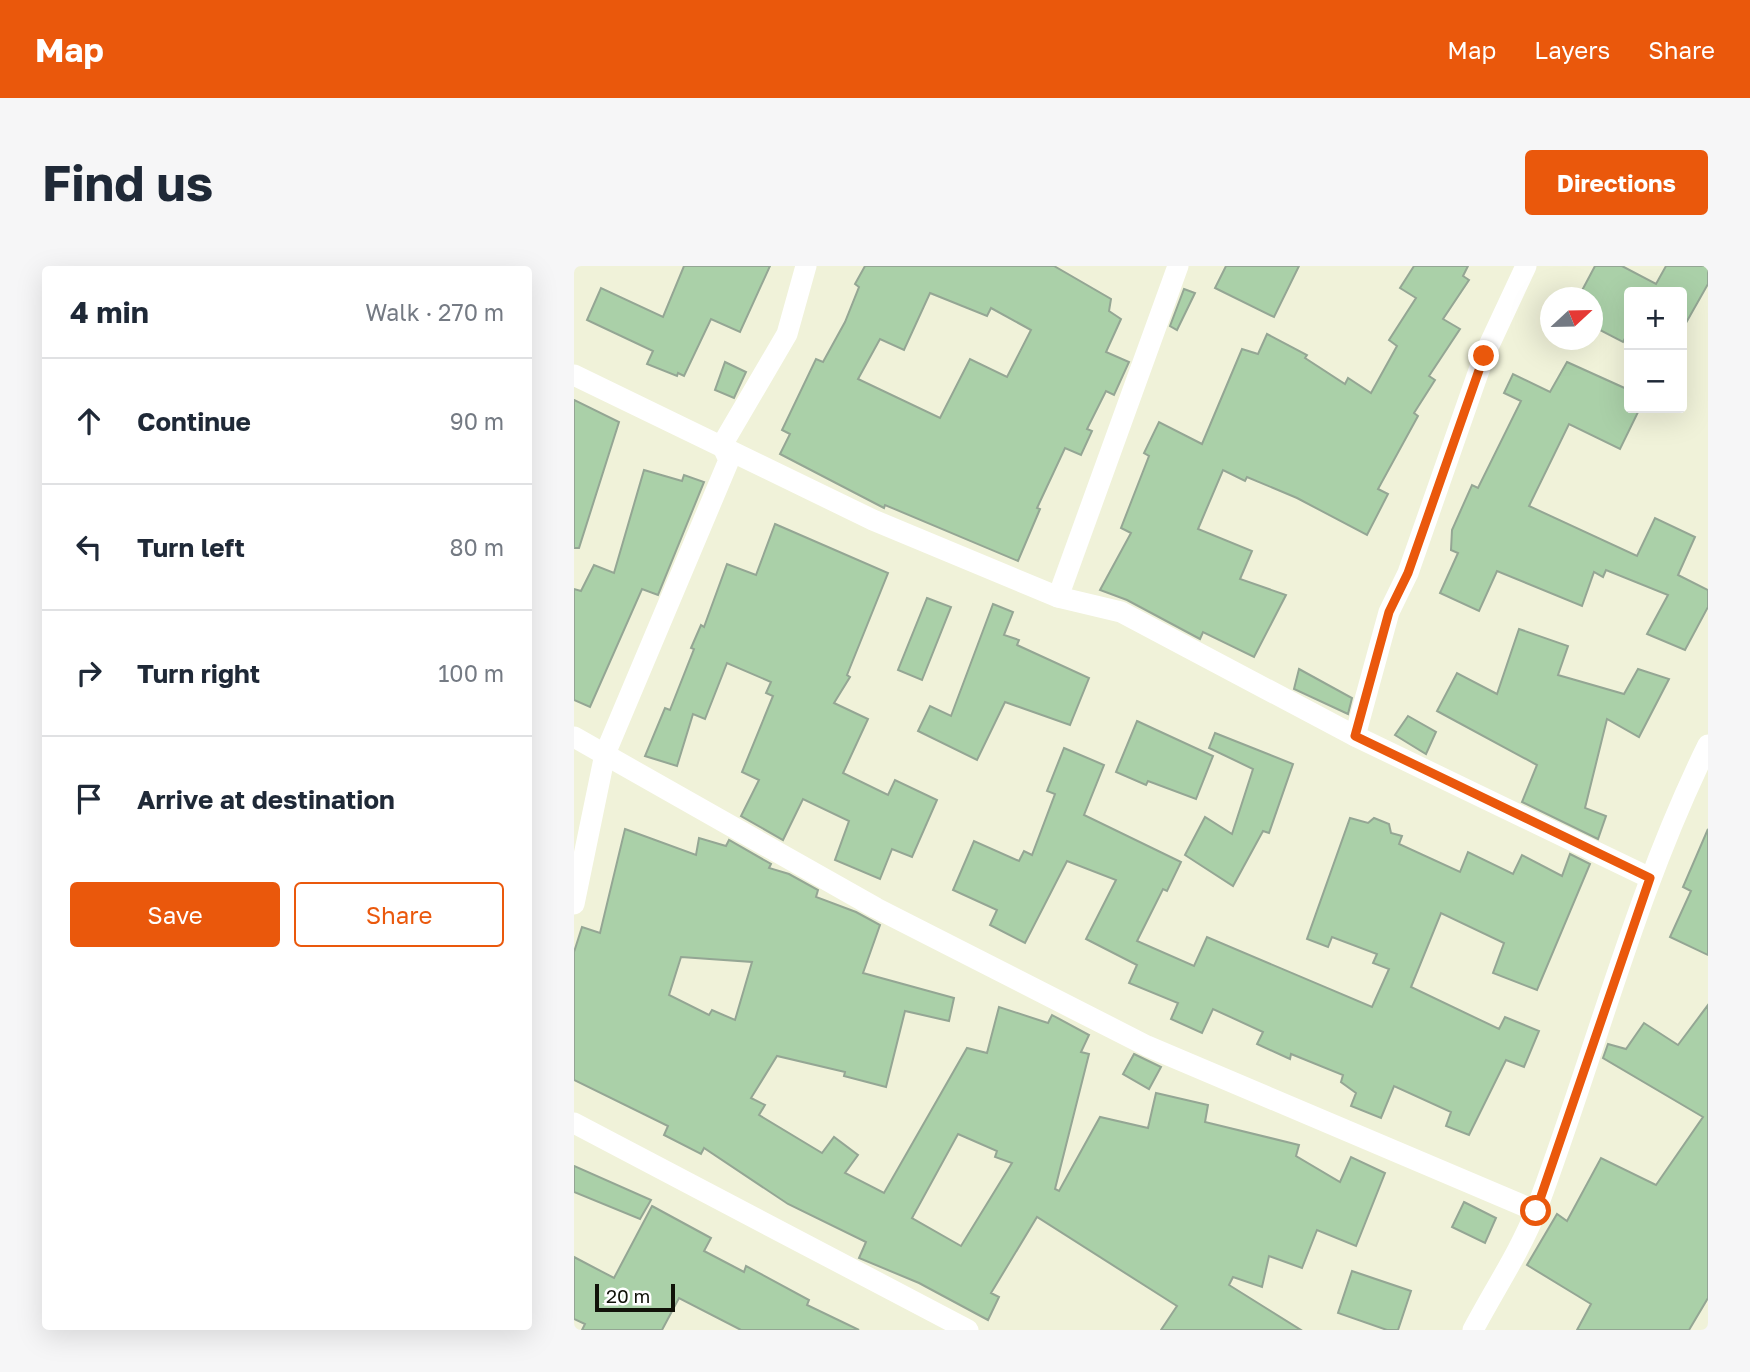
<!DOCTYPE html>
<html lang="en">
<head>
<meta charset="utf-8">
<style>
	:root { --surface:#fff; --page:#f6f6f7; --text:#1f2937; --muted:#747a83; --line:#e0e1e3; --accent:#ea580c }
	body { margin:0; font-family:"Golos Text",sans-serif; background:var(--page); color:var(--text) }
	.controls { position:absolute; right:21px; top:21px; display:grid; overflow:hidden; border-radius:7px; box-shadow:0 7px 28px #0002 }
	.controls button { width:63px; height:63px; display:grid; place-items:center; padding:0; border:0; border-bottom:2px solid var(--line); background:var(--surface); color:var(--text); font:35px sans-serif }
	.compass { position:absolute; left:966px; top:21px; width:63px; height:63px; border-radius:50%; background:var(--surface); box-shadow:0 7px 28px #0002; rotate:68deg }
	.scale { position:absolute; left:21px; bottom:18px; width:80px; box-sizing:border-box; padding-left:7px; border:4px solid #111209; border-top:0; font-size:19px; line-height:24px; white-space:nowrap; color:#111209; -webkit-text-stroke:5px #fff; paint-order:stroke }
	.stop { position:absolute; width:21px; height:21px; margin:-16px; border:5px solid #ea580c; border-radius:50%; background:#fff }
	.stop.end { background:#ea580c; border-color:#fff; box-shadow:0 2px 7px #0008 }
	.list { margin:0; padding:0; list-style:none }
	h2 { display:flex; justify-content:space-between; align-items:center; height:91px; margin:0; padding:0 28px; font-size:30px }
	h2 small { font-size:23px; font-weight:400; color:var(--muted) }
	.list li { display:grid; grid-template-columns:46px 1fr auto; gap:21px; align-items:center; box-sizing:border-box; height:126px; padding:0 28px; border-top:2px solid var(--line) }
	.list b { display:block; font-size:26px; white-space:nowrap }
	.list em { font-size:23px; font-style:normal; color:var(--muted) }
	.actions { display:flex; gap:14px; padding:21px 28px }
	.actions a { flex:1; padding:16px 0; border:2px solid var(--accent); border-radius:7px; text-align:center; font-size:24px; color:var(--accent) }
	.actions .main { background:var(--accent); color:#fff }
	.icon { flex:none; width:38px; height:38px; fill:none; stroke:currentColor; stroke-width:2; stroke-linecap:round; stroke-linejoin:round }
	.map { position:relative; flex:none; width:1134px; height:1064px; overflow:hidden; border-radius:7px }
	header { display:flex; align-items:center; gap:42px; box-sizing:border-box; height:98px; padding:0 35px; background:var(--accent); color:#fff }
	header strong { font-size:33px }
	nav { display:flex; gap:38px; margin-inline-start:auto; font-size:24px }
	.intro { display:flex; align-items:center; justify-content:space-between; box-sizing:border-box; height:168px; padding:0 42px }
	h1 { margin:0; font-size:49px }
	.button { padding:18px 32px; border-radius:7px; background:var(--accent); color:#fff; font-size:24px; font-weight:700 }
	main { display:flex; gap:42px; padding:0 42px }
	aside { flex:1; background:var(--surface); border-radius:7px; box-shadow:0 7px 28px #0002 }
	.map>svg:first-child { display:block }
	.building { fill:#aad0a8; stroke:#94a694; stroke-width:2; fill-rule:evenodd }
	.lines { fill:none; stroke-linecap:round; stroke-linejoin:round }
	.street { stroke:#fff; stroke-width:21 }
	.route { stroke:#ea580c; stroke-width:9 }
</style>
</head>
<body>
<header>
<strong>Map</strong>
<nav><a>Map</a><a>Layers</a><a>Share</a></nav>
</header>
<div class="intro"><h1>Find us</h1><a class="button">Directions</a></div>
<main>
<aside>
<h2>4 min<small>Walk · 270 m</small></h2>
<ul class="list">
<li><svg class="icon" aria-label="ahead" viewBox="0 0 24 24"><path d="M12 20V5M6 11l6-6 6 6"/></svg><div><b>Continue</b></div><em>90 m</em></li>
<li><svg class="icon" aria-label="left" viewBox="0 0 24 24"><path d="M17 20v-9H6M10 6l-5 5 5 5"/></svg><div><b>Turn left</b></div><em>80 m</em></li>
<li><svg class="icon" aria-label="right" viewBox="0 0 24 24"><path d="M7 20v-9h11M14 6l5 5-5 5"/></svg><div><b>Turn right</b></div><em>100 m</em></li>
<li><svg class="icon" aria-label="arrive" viewBox="0 0 24 24"><path d="M6 21V4h12l-3 4 3 4H6"/></svg><div><b>Arrive at destination</b></div></li>
</ul>
<div class="actions"><a class="main">Save</a><a>Share</a></div>
</aside>
<div class="map">
<svg width="1134" height="1064" viewBox="0 0 1134 1064">
	<rect width="100%" height="100%" fill="#f0f2d9"/>
	<g class="building">
		<polygon points="110,0 196,0 166,66 137,53 110,110 104,107 103,110 73,98 79,85 13,54 27,22 89,51"/>
		<path d="M291 0H480L537 33 535 45 547 53 532 86 555 96 540 129 532 125 513 163 518 165 507 189 491 182 463 242 466 243 444 295 311 239 310 242 206 188 216 168 208 164 242 93 249 96 271 56 285 21 281 18ZM356 27 413 50 417 42 457 64 433 111 396 93 366 152 284 113 306 73 330 84Z"/>
		<polygon points="652,0 725,0 700,51 641,22"/>
		<polygon points="840,0 894,0 889,10 895,14 869,53 886,63 855,110 861,114 840,147 844,150 804,223 814,228 793,269 723,232 673,211 671,215 649,204 624,263 678,285 666,313 712,329 680,391 629,366 626,373 553,334 526,324 557,267 547,262 575,190 570,187 585,156 628,178 668,83 684,88 693,68 733,89 731,92 771,118 774,112 797,127 823,80 815,74 842,32 826,22"/>
		<polygon points="1021,0 1048,0 1082,18 1092,0 1134,0 1134,18 1108,64 1108,26 1055,26 1055,65 1049,76 1018,60 1018,32 1004,32"/>
		<polygon points="610,23 621,27 603,64 596,60"/>
		<polygon points="151,96 172,106 160,132 141,124"/>
		<polygon points="993,96 1055,124 1055,142 1066,142 1046,183 995,158 955,240 1063,290 1081,252 1121,271 1104,309 1134,324 1134,341 1111,384 1073,368 1094,329 1032,304 1029,311 1020,306 1008,340 923,305 905,345 866,327 884,287 877,284 878,264 898,219 904,222 947,135 930,127 939,108 976,126"/>
		<polygon points="0,134 45,156 5,282 0,282"/>
		<polygon points="70,204 108,215 110,209 130,216 84,329 68,323 16,441 0,434 0,323 7,325 20,299 40,307"/>
		<polygon points="201,258 314,307 273,409 276,411 260,437 294,453 269,507 314,529 321,514 363,534 338,591 318,583 306,613 261,594 275,555 229,533 209,574 167,550 185,514 168,506 199,430 192,427 197,416 153,397 131,453 119,448 103,500 71,490 91,442 96,444 120,383 117,382 127,359 130,361 153,298 182,309"/>
		<polygon points="353,332 377,341 348,414 324,404"/>
		<polygon points="419,338 439,346 430,369 445,374 443,379 515,412 496,459 431,436 403,494 344,465 356,440 377,450"/>
		<polygon points="945,363 994,380 984,409 1050,428 1064,403 1095,413 1065,471 1033,453 1011,542 1032,550 1024,573 948,536 963,499 863,445 883,407 923,428"/>
		<polygon points="725,403 778,432 774,448 720,423"/>
		<polygon points="834,450 862,466 852,488 821,469"/>
		<polygon points="563,455 639,490 622,533 574,515 572,519 542,506"/>
		<polygon points="641,467 719,498 695,567 689,565 659,620 611,589 631,551 658,568 679,503 635,482"/>
		<polygon points="490,482 530,499 510,549 607,596 593,625 589,623 563,675 620,700 633,671 798,741 815,703 799,697 803,688 758,671 754,681 733,673 776,552 794,557 800,552 815,558 817,567 828,570 825,578 886,606 894,586 939,608 948,589 988,610 996,588 1016,598 963,724 919,707 930,677 867,647 837,721 925,763 931,751 965,765 950,801 932,794 895,869 872,860 877,846 820,820 807,852 777,840 782,827 767,816 769,809 717,788 716,793 683,778 689,766 639,743 628,767 597,753 604,737 555,717 563,699 512,673 542,614 493,595 451,677 416,659 423,644 379,624 400,575 445,595 450,585 458,589 481,528 473,525"/>
		<path d="M51 563 122 589 125 572 152 580 155 574 197 598 195 602 215 608 244 624 242 631 282 646 306 659 289 707 380 732 375 755 331 745 312 821 270 810 271 806 203 790 177 832 191 839 185 849 248 887 260 871 284 889 271 907 310 927 393 782 413 787 425 741 474 757 478 749 515 769 507 786 515 788 481 923 485 925 526 851 574 862 582 827 634 839 631 856 725 879 722 890 766 916 777 891 811 907 782 980 743 964 728 1002 695 990 688 1021 659 1011 655 1019 727 1064H587L603 1040 463 951 417 1027 425 1031 414 1054 345 1017 285 992 292 976 214 938 130 882 127 888 90 869 94 860 0 814V686L8 661 26 667ZM107 691 178 696 161 754 138 744 135 749 95 729ZM384 868 423 885 421 891 438 897 387 980 338 952Z"/>
		<polygon points="1134,563 1134,689 1096,671 1117,625 1109,621"/>
		<polygon points="1134,739 1134,1032 1115,1064 1003,1064 1017,1038 953,999 983,948 993,955 1027,892 1082,919 1129,851 1029,792 1034,778 1052,783 1070,757 1104,779"/>
		<polygon points="560,788 587,801 575,823 549,808"/>
		<polygon points="0,900 77,934 66,953 0,926"/>
		<polygon points="890,936 922,952 911,977 878,961"/>
		<polygon points="78,940 137,972 130,985 170,1006 172,1000 235,1034 233,1039 285,1064 167,1064 105,1032 88,1064 8,1064 11,1058 0,1053 0,991 40,1012"/>
		<polygon points="778,1005 837,1025 824,1064 813,1064 764,1047"/>
	</g>
	<g class="lines">
		<g class="street">
			<polyline points="0,109 299,254 484,331 547,346 781,470 1076,612"/>
			<polyline points="484,331 604,0"/>
			<polyline points="781,470 815,346 834,307 910,90 952,0"/>
			<polyline points="0,471 302,642 573,780 962,945"/>
			<polyline points="0,638 31,488 155,194 148,179 213,68 232,0"/>
			<polyline points="0,857 394,1064"/>
			<path d="M899 1064C920 1024 947 984 963 942 1021 788 1061 627 1134 479"/>
		</g>
	</g>
	<g class="lines">
		<polyline class="route" points="910,90 834,307 815,346 781,470 1076,612 962,945"/>
	</g>
</svg>
<div class="controls">
<button>+</button>
<button>−</button>
</div>
<svg class="compass" viewBox="-18 -18 36 36"><path d="M0-13l5 13h-10z" fill="#e53935"/><path d="M0 13l5-13h-10z" fill="#747a83"/></svg>
<div class="scale">20 m</div>
<div class="stop" style="left:962px;top:945px"></div>
<div class="stop end" style="left:910px;top:90px"></div>
</div>
</main>
</body>
</html>
